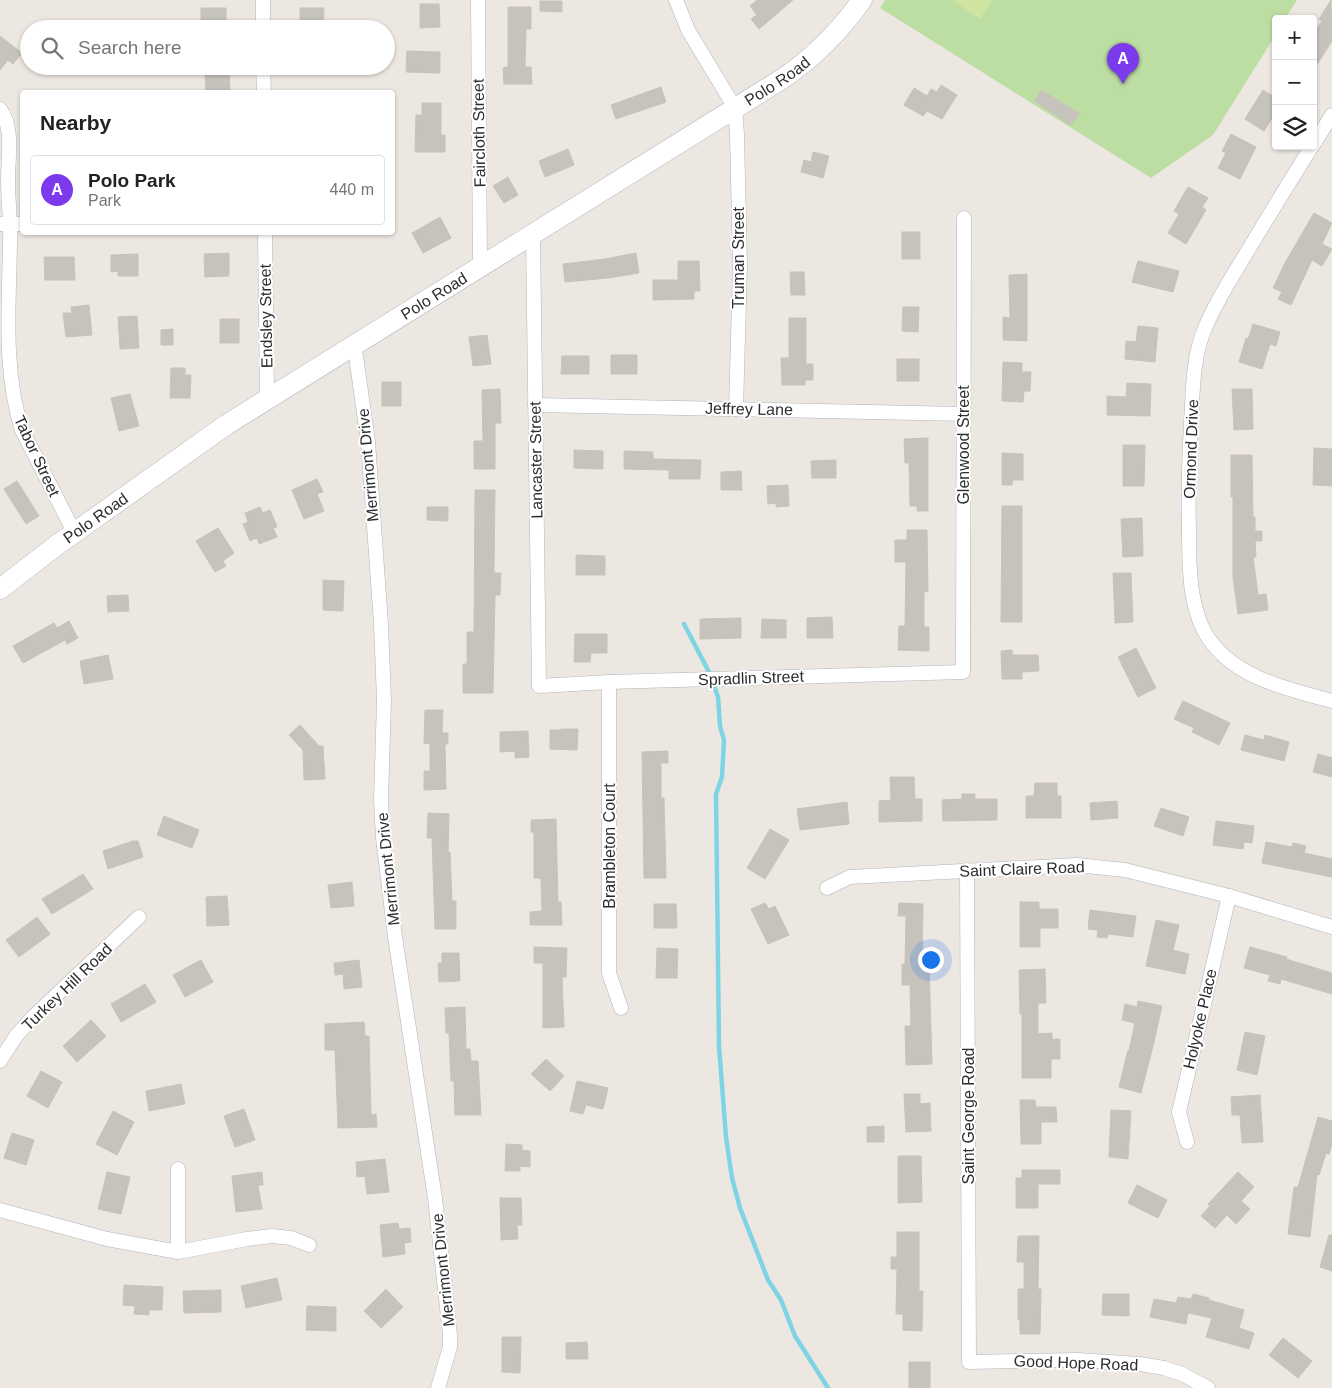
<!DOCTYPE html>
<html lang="en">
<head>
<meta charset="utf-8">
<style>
	:root { --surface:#fff; --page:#f6f6f6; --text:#222; --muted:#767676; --line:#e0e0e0; --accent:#7c3aed }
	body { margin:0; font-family:Helvetica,sans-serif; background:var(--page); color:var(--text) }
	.controls { position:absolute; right:15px; top:15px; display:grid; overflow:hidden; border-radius:5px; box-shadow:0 1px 4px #0004 }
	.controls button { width:45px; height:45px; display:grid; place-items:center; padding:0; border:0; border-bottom:1px solid var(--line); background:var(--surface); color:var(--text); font:25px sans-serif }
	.you { position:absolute; left:930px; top:959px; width:18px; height:18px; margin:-12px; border:4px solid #fff; border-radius:50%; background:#1a73e8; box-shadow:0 0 0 8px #1a73e833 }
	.badge { display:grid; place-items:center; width:32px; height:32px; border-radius:50%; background:var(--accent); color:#fff; font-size:16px; font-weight:700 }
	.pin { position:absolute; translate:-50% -41px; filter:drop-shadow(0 1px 2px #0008) }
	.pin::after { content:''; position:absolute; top:26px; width:18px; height:15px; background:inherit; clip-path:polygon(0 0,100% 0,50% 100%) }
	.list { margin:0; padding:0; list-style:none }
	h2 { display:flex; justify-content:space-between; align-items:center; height:65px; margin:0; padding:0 20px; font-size:21px }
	h2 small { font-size:16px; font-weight:400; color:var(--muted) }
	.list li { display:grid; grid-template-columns:32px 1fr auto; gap:15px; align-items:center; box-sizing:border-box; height:70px; margin:0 10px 10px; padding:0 10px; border:1px solid var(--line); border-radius:5px }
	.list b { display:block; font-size:19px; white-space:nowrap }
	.list p { margin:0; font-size:16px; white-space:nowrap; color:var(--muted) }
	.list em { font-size:16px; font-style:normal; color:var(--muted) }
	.icon { flex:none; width:28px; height:28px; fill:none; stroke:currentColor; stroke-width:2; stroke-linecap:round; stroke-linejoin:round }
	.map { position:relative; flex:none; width:1332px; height:1388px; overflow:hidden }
	.search { position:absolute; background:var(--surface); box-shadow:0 1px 4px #0004; left:20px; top:20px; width:375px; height:55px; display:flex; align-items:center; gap:12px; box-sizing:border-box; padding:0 18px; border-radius:28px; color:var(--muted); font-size:19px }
	.panel { position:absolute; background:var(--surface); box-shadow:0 1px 4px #0004; left:20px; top:90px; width:375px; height:145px; border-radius:5px }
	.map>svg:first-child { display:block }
	.green { fill:#bddea3 }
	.pitch { fill:#cee4a0 }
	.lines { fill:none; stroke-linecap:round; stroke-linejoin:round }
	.stream { stroke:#7fd4e4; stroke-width:4.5 }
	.building { fill:#c6c2bc; stroke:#c9c2ba }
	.street-casing { stroke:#b1b4bc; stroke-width:15 }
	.secondary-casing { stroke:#b1b4bc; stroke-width:21 }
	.street { stroke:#fff; stroke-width:14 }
	.secondary { stroke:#fff; stroke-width:20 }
	.labels { text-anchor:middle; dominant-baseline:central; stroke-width:4; stroke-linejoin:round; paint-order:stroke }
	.street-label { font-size:16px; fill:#2d2d2d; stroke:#fff }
</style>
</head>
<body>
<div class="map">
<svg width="1332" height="1388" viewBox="0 0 1332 1388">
	<rect width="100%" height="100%" fill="#ede7e1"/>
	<polygon class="green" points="885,0 1297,0 1285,19 1276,19 1276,34 1213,135 1151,178 880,8"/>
	<polygon class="pitch" points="952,0 992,0 980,19"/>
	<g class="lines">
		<polyline class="stream" points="684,624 709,672 718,697 720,726 724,740 722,777 716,794 719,1046 726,1137 732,1178 740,1208 768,1280 781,1300 795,1336 828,1388"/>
	</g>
	<g class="building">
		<polygon points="757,0 793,0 759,29 751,19 757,15 750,6"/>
		<polygon points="1331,0 1332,41 1313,71 1313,34 1322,21 1319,19"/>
		<polygon points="540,1 562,1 562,12 540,11"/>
		<polygon points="420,4 439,4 440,27 420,28"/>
		<polygon points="508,7 531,7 531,29 526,29 525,67 531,67 532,84 504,84 503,68 508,67"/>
		<polygon points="201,8 226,8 226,28 201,29"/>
		<polygon points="300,8 324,8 323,29 300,29"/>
		<polygon points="0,36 22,53 13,64 8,60 0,70"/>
		<polygon points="407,51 440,52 440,73 406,72"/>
		<polygon points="229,72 230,92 206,92 205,73"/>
		<polygon points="941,85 957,95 942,119 927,111 923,116 904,105 914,88 927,96 931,89 937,92"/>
		<polygon points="661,87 666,102 616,119 611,105"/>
		<polygon points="1041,90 1080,114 1070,125 1035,101"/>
		<polygon points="1263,90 1276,98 1276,112 1264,131 1245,119"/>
		<polygon points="422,103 441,103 441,135 445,135 445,152 415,152 416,115 422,115"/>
		<polygon points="1231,134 1256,147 1240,179 1218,168 1226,153 1222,151"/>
		<polygon points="568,149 574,165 545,177 539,161"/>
		<polygon points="813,152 829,156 823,178 801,172 804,160 811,162"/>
		<polygon points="508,177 518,195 504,203 493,186"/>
		<polygon points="1188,187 1208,198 1202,207 1206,210 1186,244 1168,233 1179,214 1174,211"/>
		<polygon points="1314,213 1332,223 1322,244 1332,249 1322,266 1312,260 1291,305 1278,299 1282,292 1273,288 1285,263"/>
		<polygon points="440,217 451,238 423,253 412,233"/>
		<rect x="902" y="232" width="18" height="27"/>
		<polygon points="229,253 229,276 205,277 204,254"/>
		<polygon points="636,253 639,273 608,278 565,282 563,264 605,259"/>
		<polygon points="138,254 138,276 118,276 118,271 111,272 111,255"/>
		<polygon points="44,257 74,257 75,280 45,280"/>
		<polygon points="678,261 699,261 700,291 694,291 694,299 653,300 653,280 678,280"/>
		<polygon points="1138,261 1179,271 1173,292 1132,282"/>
		<polygon points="790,272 804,272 805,295 791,295"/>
		<polygon points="1027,274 1027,341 1003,340 1003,317 1010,318 1009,275"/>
		<polygon points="89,305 92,335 66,337 63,313 72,313 71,307"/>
		<polygon points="903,307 919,307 918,332 902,331"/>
		<polygon points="137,316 139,348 120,349 118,317"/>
		<polygon points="789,318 806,318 806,364 813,364 813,380 805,380 805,385 782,385 781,358 789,358"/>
		<rect x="220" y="319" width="19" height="24"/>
		<polygon points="1253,324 1280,332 1276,346 1270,344 1262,369 1239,362 1246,338 1248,339"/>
		<polygon points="1138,326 1158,328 1155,362 1125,359 1126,341 1136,342"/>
		<polygon points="173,329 173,345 161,345 161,330"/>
		<polygon points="487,335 491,364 473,366 469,337"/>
		<rect x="611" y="355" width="26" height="19"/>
		<polygon points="562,356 589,356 589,374 561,374"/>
		<rect x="897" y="359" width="22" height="22"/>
		<polygon points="1003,362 1022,363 1022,372 1031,372 1030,391 1024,391 1023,402 1002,401"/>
		<polygon points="171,368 185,368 185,375 191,375 190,398 170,398"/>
		<rect x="382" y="382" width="19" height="24"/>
		<polygon points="1127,383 1151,384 1150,416 1107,415 1107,396 1126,397"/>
		<polygon points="500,389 501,423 495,423 495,469 474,469 474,441 483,441 482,390"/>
		<polygon points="1232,389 1252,389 1253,429 1234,430"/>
		<polygon points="130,394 139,426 119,431 111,398"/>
		<polygon points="928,438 928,511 917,511 917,506 910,506 909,463 905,463 904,439"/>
		<polygon points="1123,445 1145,445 1144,486 1123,486"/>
		<polygon points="1314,448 1332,449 1332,486 1313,485"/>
		<polygon points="574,450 603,451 603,469 574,468"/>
		<polygon points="624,451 653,452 653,459 701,460 700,479 669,479 669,470 624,469"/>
		<polygon points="1002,453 1023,454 1023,480 1013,480 1012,485 1002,485"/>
		<polygon points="1231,455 1252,455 1253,517 1255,517 1255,531 1262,531 1262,541 1255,541 1256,557 1253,557 1258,595 1266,594 1268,610 1238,614 1233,577 1233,497 1231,497"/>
		<polygon points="836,460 836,478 812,478 811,461"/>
		<polygon points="741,471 742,490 721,490 721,472"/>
		<polygon points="317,479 323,492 317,494 324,511 304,519 292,490"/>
		<polygon points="17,481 39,516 26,524 4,489"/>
		<polygon points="788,485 789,506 776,507 776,503 768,504 767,486"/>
		<polygon points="475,490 495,490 494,573 501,573 500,595 495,595 493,693 463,693 463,664 467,664 467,632 474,632"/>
		<polygon points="1002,506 1022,506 1022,622 1001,622"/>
		<polygon points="260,507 263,513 270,510 277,527 273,528 277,537 259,544 257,538 250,541 243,524 248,522 245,513"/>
		<polygon points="427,507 448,507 448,521 427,520"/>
		<polygon points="1142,518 1143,556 1123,557 1121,519"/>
		<polygon points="218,528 234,553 223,561 226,566 215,572 196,541"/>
		<polygon points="907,530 927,530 928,592 924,591 924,627 929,627 929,651 898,650 899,626 905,626 906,562 895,562 895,540 907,540"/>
		<polygon points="576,555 605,556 605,575 576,575"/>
		<polygon points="1113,573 1131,573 1133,622 1115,623"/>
		<polygon points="323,580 344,581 343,611 323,610"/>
		<polygon points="128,595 129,611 108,612 107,596"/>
		<polygon points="832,617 833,638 807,638 807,618"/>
		<polygon points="741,618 741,638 700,639 700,619"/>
		<polygon points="762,619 786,620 786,638 761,638"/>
		<polygon points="69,621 78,638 67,644 65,640 23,663 13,646 54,623 57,628"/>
		<polygon points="575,634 607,634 607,653 591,653 590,662 574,662"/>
		<polygon points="1136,648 1156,688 1138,697 1118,657"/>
		<polygon points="1012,650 1012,655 1038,655 1039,671 1022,672 1022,679 1002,679 1001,651"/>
		<polygon points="108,655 113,679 84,684 80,661"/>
		<polygon points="1183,701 1230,723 1219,745 1192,732 1194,728 1174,719"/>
		<polygon points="425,710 443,710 442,733 448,733 448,744 445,744 446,789 424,790 424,771 430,771 430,744 424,743"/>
		<polygon points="300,725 319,746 323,746 325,779 304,780 303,750 289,735"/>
		<polygon points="561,729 578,729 577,750 550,749 550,730 561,730"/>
		<polygon points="528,731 529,757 515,758 515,751 500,752 500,732"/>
		<polygon points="1245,735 1264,740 1265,735 1289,742 1284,761 1241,750"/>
		<polygon points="668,751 668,763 661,763 661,798 664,798 666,878 644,878 642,752"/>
		<polygon points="1318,754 1332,758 1332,777 1313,772"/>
		<polygon points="890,777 914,777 915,799 922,799 922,821 879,822 879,801 891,800"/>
		<polygon points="1035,783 1057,783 1057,796 1061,796 1061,818 1026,818 1026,796 1034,796"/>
		<polygon points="962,794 975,794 975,799 997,799 997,820 943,821 942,800 962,799"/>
		<polygon points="1117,801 1118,818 1091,820 1090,803"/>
		<polygon points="847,802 849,824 800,830 797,809"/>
		<polygon points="1161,808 1189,817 1183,836 1154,826"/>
		<polygon points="428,813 449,814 448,852 450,852 452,901 456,901 456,929 435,929 432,838 427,838"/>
		<polygon points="164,816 199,830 192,848 157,835"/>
		<polygon points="556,819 558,902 561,902 562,925 530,925 530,912 542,911 541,878 534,878 534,832 531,832 531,820"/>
		<polygon points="1216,821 1254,826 1252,843 1244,842 1243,849 1213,845"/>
		<polygon points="770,829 789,840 765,879 747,868"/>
		<polygon points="133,841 138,841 143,857 108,869 103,851"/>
		<polygon points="1266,842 1292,847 1293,843 1306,846 1304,853 1332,859 1332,877 1262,863"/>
		<polygon points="83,874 93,889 52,914 42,899"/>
		<polygon points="352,882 354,906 331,908 328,885"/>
		<polygon points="227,896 229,925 207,926 206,897"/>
		<polygon points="1020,902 1039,902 1039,909 1058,909 1058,928 1040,928 1040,947 1020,947"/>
		<polygon points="765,903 769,909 775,906 789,935 768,944 751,909"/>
		<polygon points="899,903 923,904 922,963 929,963 932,1064 906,1065 905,1026 911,1026 910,985 902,985 902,964 905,964 906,916 898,916"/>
		<polygon points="654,904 676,904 677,928 654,928"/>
		<polygon points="1090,910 1136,916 1133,937 1108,934 1107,938 1097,937 1098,930 1088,929"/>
		<polygon points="37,917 50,934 19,957 6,940"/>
		<polygon points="1156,920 1179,925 1173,950 1189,954 1185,974 1146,966"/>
		<polygon points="534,947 567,948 566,977 562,977 564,1027 543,1028 543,963 534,963"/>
		<polygon points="1250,947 1287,957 1286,959 1332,973 1332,994 1281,979 1280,984 1268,981 1270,975 1244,968"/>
		<polygon points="657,948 678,949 677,978 656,978"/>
		<polygon points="442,953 459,953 460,981 439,982 438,963 442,963"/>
		<polygon points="201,960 213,982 185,997 173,975"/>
		<polygon points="359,960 362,987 344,989 343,974 335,975 334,963"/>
		<polygon points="1045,969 1046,1003 1038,1003 1038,1034 1052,1033 1052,1039 1060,1039 1060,1059 1051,1059 1051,1078 1022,1078 1022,1014 1020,1014 1019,970"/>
		<polygon points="145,984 156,1002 121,1022 111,1004"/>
		<polygon points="1138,1001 1162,1006 1154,1042 1141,1093 1119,1087 1128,1050 1129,1051 1135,1023 1122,1020 1125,1004 1137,1007"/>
		<polygon points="465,1007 466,1049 470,1049 471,1061 478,1061 481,1115 455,1115 454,1081 451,1081 449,1033 446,1033 445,1008"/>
		<polygon points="91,1020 106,1036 77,1062 63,1046"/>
		<polygon points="364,1022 365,1036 369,1036 371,1115 376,1114 377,1127 338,1128 335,1050 325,1050 325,1024"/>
		<polygon points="1245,1032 1265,1036 1257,1075 1237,1070"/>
		<polygon points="546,1059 564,1076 550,1091 531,1074"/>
		<polygon points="41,1071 62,1082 48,1108 27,1096"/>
		<polygon points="577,1081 608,1088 603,1109 586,1105 583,1114 570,1111"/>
		<polygon points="181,1084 185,1104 149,1111 146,1091"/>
		<polygon points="904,1094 920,1094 920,1104 930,1103 931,1131 906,1132"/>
		<polygon points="1260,1095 1263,1142 1242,1143 1240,1115 1232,1115 1231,1097"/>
		<polygon points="1020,1100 1035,1100 1036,1107 1056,1107 1057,1122 1041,1122 1041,1144 1021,1144"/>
		<polygon points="244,1109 255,1140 235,1147 224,1116"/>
		<polygon points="1111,1110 1131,1111 1128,1159 1109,1157"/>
		<polygon points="113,1111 134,1122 117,1155 96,1144"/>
		<polygon points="1318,1117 1332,1121 1332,1145 1329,1154 1326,1153 1319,1175 1317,1174 1310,1237 1288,1234 1294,1187 1298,1187"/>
		<polygon points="884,1126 884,1142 867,1142 867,1127"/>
		<polygon points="12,1133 34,1140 26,1165 4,1158"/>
		<polygon points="506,1144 522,1145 522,1150 530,1151 530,1167 520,1166 520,1171 505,1171"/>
		<polygon points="898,1156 921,1156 922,1202 898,1203"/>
		<polygon points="385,1159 389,1192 367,1194 365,1176 357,1177 356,1162"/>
		<polygon points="1022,1170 1060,1170 1060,1184 1038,1184 1038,1208 1016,1208 1016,1178 1022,1178"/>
		<polygon points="107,1172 130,1177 121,1214 98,1209"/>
		<polygon points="262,1172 263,1185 258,1185 262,1209 236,1212 232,1176"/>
		<polygon points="1238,1172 1254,1187 1241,1201 1250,1209 1236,1224 1227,1215 1215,1228 1201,1216 1210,1206 1208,1204"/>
		<polygon points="1137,1185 1167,1200 1158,1218 1128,1203"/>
		<polygon points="500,1198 521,1198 522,1225 517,1225 518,1239 501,1240"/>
		<polygon points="398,1223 399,1229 410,1228 411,1242 404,1243 405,1254 383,1257 380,1225"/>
		<polygon points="897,1232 919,1232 919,1291 923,1291 922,1331 903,1330 903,1314 896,1314 897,1269 891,1269 891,1257 897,1257"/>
		<polygon points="1329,1235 1332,1235 1332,1271 1320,1267"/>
		<polygon points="1018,1236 1039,1236 1038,1289 1041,1289 1040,1334 1020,1334 1020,1320 1018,1320 1018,1289 1024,1289 1024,1262 1017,1262"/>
		<polygon points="277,1278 282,1300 246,1308 241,1286"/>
		<polygon points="124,1285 163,1287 162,1310 149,1310 149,1315 134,1314 135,1306 123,1305"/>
		<polygon points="386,1289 403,1307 381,1328 364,1311"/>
		<polygon points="221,1290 221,1312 184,1313 183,1291"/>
		<polygon points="1103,1294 1129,1294 1129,1316 1102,1315"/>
		<polygon points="1193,1294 1209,1298 1209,1300 1244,1310 1239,1328 1254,1333 1249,1349 1206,1337 1212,1318 1188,1313 1186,1324 1150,1317 1154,1299 1176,1303 1178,1297 1191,1299"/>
		<polygon points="307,1306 336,1307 336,1331 306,1330"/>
		<polygon points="502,1337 521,1337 520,1373 502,1372"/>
		<polygon points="1283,1338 1312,1361 1298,1378 1269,1355"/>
		<polygon points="587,1342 588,1359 566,1359 566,1343"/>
		<rect x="909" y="1362" width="21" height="26"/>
	</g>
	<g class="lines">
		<defs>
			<g id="street">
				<polyline points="263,0 263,29"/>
				<polyline points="478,0 480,266"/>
				<polyline points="676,0 688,30 735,108 737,134 740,265 736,409"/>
				<polyline points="263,66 264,92"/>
				<path d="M0 109C14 127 8 158 8 179 8 201 11 223 10 244 9 305 3 371 22 430L75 534"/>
				<polyline points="1313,145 1332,115"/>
				<path d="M1312 146C1290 181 1268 217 1247 252 1232 277 1216 301 1205 328 1192 358 1193 393 1191 425 1189 460 1188 495 1189 530 1189 551 1189 571 1192 591 1195 609 1200 629 1212 643 1239 679 1291 690 1332 701"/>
				<polyline points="0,224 22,224"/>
				<polyline points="265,232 267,400"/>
				<polyline points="533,235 539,686 609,682 963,672 964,218"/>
				<polyline points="352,346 356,356 368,442 381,624 384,700 381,800 383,838 395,937 435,1198 450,1335 450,1347 438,1388"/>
				<polyline points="535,405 964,414"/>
				<polyline points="609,682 609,973 621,1008"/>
				<polyline points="967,870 969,1362 1077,1360 1140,1364 1164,1368 1182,1374 1208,1388"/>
				<polyline points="827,888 850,877 1077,865 1125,870 1229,896 1332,927"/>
				<polyline points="0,1061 16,1036 33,1017 139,917"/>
				<polyline points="1187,1142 1179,1112 1229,896"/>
				<polyline points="178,1169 178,1252"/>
				<polyline points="0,1210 107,1239 178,1252 247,1239 272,1236 291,1238 309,1245"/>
			</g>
			<g id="secondary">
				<path id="s1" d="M0 589 57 545 226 425 782 79C813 58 840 31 862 0"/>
			</g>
		</defs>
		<use href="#street" class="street-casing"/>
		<use href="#secondary" class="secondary-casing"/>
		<use href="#street" class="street"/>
		<use href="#secondary" class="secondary"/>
	</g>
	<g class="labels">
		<g class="street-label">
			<text stroke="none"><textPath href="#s1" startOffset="929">Polo Road</textPath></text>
			<text transform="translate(479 133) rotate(-91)">Faircloth Street</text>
			<text transform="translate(738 258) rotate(-90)">Truman Street</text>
			<text stroke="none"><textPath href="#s1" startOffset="524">Polo Road</textPath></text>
			<text transform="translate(266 316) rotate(-91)">Endsley Street</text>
			<text transform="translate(749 409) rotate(1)">Jeffrey Lane</text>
			<text transform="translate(963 445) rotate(-90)">Glenwood Street</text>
			<text transform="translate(1191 449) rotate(-88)">Ormond Drive</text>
			<text transform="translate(37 456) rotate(65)">Tabor Street</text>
			<text transform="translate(536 460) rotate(-91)">Lancaster Street</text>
			<text transform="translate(368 465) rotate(-95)">Merrimont Drive</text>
			<text stroke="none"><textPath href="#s1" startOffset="119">Polo Road</textPath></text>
			<text transform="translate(751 678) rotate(-2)">Spradlin Street</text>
			<text transform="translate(609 846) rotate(-90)">Brambleton Court</text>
			<text transform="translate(388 869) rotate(-96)">Merrimont Drive</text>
			<text transform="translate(1022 869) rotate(-2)">Saint Claire Road</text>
			<text transform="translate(67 987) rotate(-44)">Turkey Hill Road</text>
			<text transform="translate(1200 1019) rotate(-77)">Holyoke Place</text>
			<text transform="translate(968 1116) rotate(-90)">Saint George Road</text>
			<text transform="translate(443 1270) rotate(-96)">Merrimont Drive</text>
			<text transform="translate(1076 1363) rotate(2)">Good Hope Road</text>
		</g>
	</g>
</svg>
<div class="controls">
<button>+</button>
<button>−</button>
<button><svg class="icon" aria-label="layers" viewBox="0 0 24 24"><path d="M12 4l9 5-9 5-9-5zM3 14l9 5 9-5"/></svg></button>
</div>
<div class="you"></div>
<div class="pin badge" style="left:1123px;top:84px">A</div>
<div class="search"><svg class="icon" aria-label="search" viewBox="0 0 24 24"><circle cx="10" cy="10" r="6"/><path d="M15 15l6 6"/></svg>Search here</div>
<section class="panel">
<h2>Nearby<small></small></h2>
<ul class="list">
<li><span class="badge">A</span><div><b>Polo Park</b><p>Park</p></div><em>440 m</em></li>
</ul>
</section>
</div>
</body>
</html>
